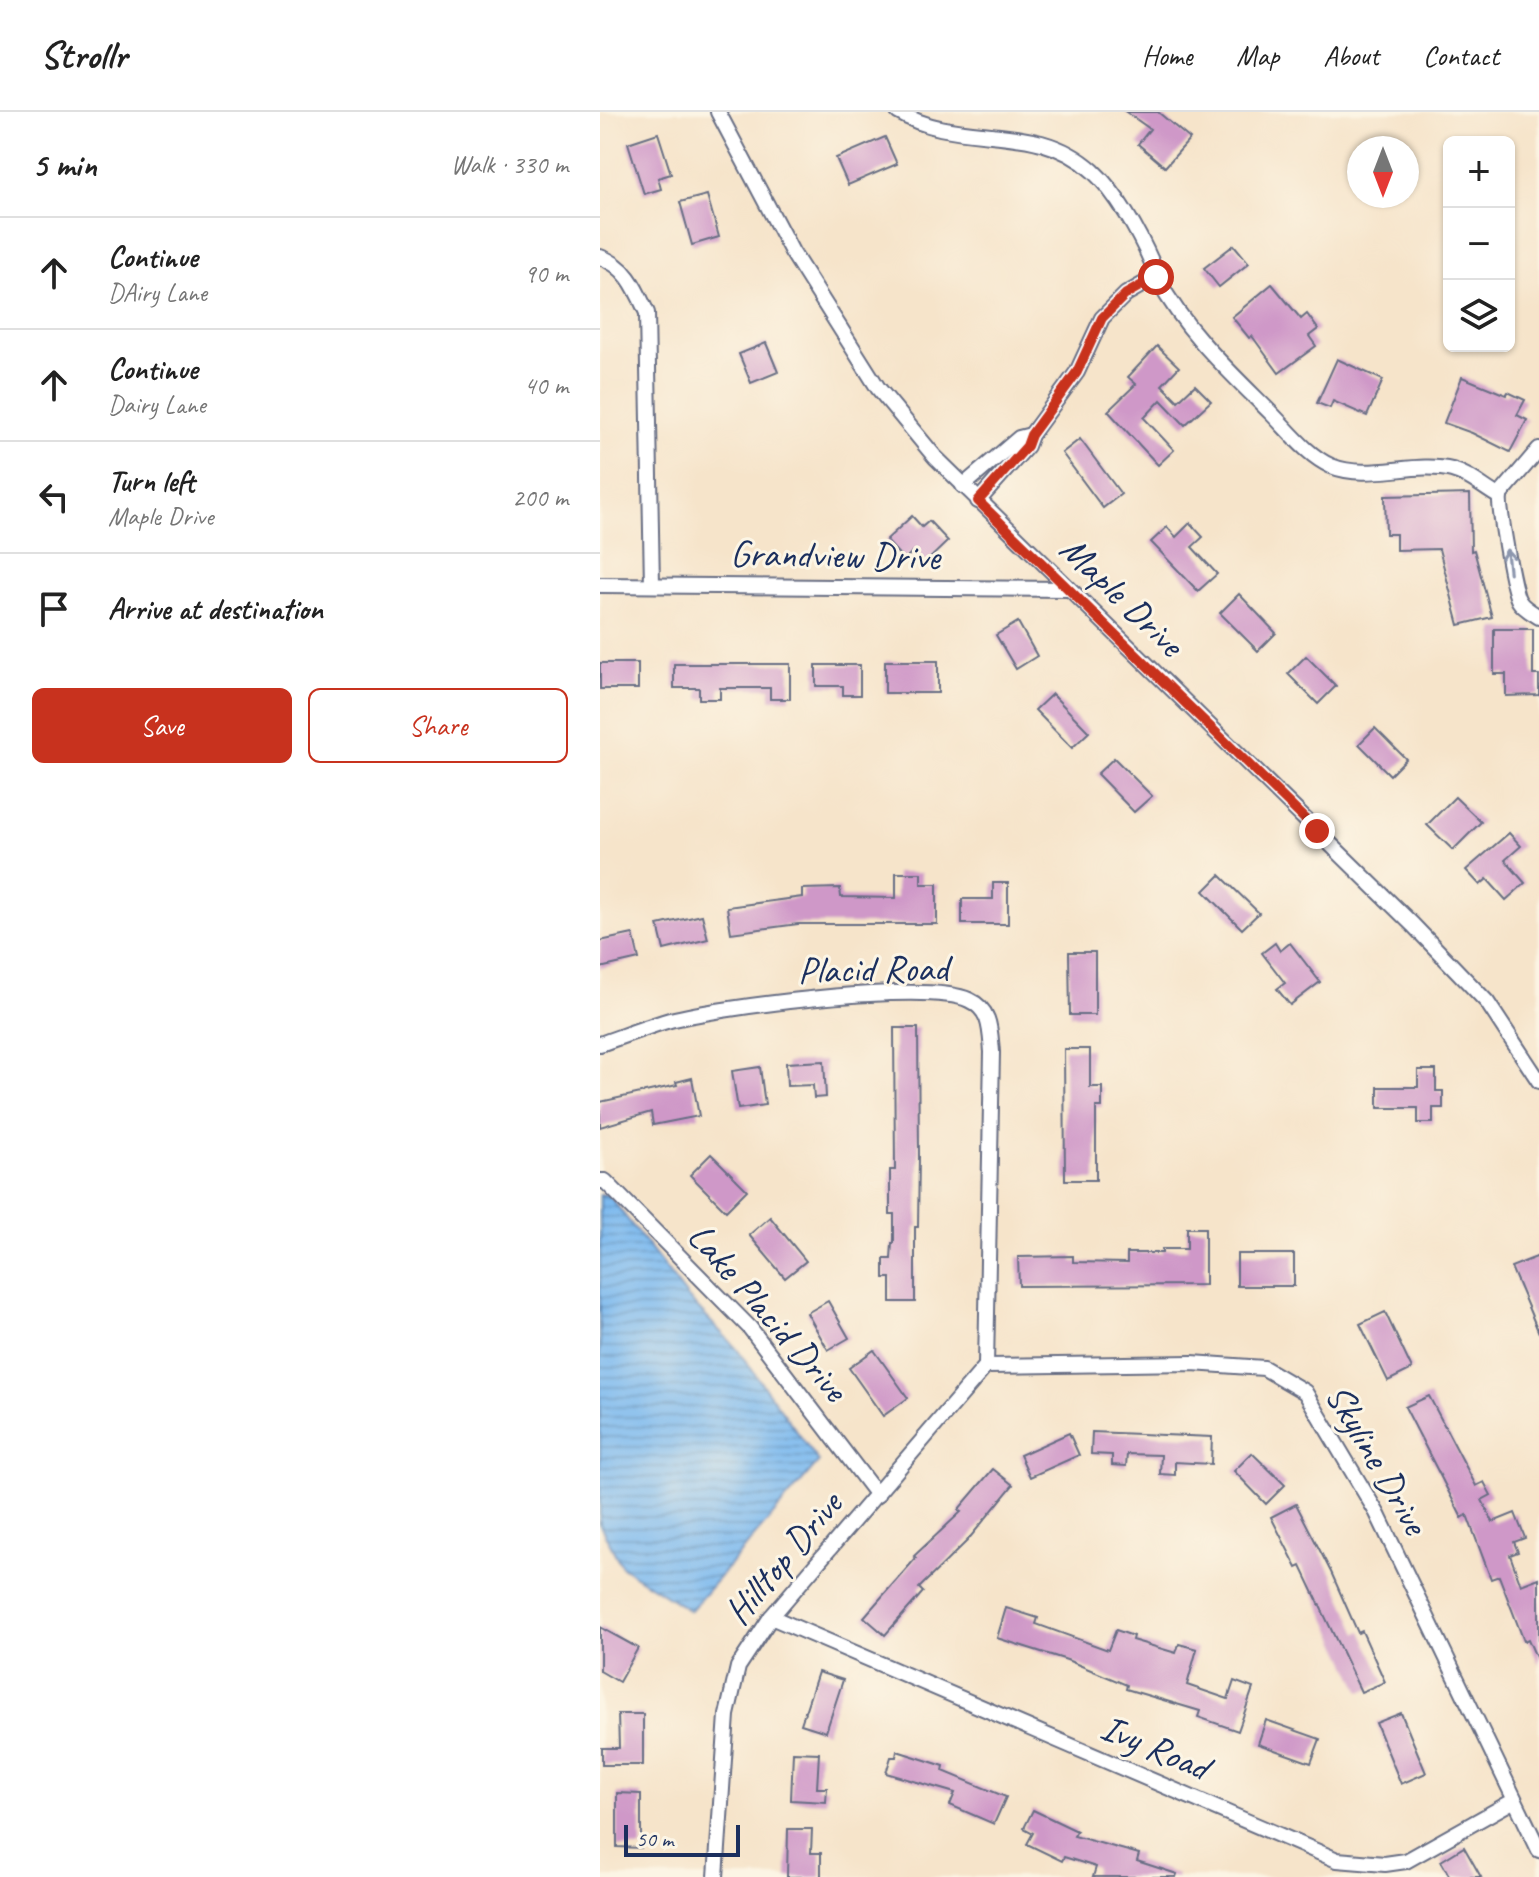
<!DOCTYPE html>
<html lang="en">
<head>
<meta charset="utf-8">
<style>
	:root { --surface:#fff; --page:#f6f6f6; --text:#222; --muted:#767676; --line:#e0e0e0; --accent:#c8321e }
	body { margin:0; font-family:Caveat,sans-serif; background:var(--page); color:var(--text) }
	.controls { position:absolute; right:24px; top:24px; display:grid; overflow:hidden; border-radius:12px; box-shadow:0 2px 6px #0004 }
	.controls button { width:72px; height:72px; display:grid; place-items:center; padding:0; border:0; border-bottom:2px solid var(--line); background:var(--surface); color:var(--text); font:40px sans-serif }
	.compass { position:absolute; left:747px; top:24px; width:72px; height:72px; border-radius:50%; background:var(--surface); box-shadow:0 2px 6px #0004; rotate:180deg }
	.scale { position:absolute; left:24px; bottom:20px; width:116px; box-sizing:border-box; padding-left:8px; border:4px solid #1b2f5e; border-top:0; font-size:22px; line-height:28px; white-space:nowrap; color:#1b2f5e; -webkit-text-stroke:6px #fcf5e5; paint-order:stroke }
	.stop { position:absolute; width:24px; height:24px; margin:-18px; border:6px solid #c8321e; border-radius:50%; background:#fff }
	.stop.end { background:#c8321e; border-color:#fff; box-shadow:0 2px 8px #0008 }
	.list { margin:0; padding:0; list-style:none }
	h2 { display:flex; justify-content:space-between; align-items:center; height:104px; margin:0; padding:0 32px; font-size:34px }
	h2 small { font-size:26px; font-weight:400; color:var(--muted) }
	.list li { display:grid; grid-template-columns:52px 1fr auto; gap:24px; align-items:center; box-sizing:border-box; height:112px; padding:0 32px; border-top:2px solid var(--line) }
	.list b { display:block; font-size:30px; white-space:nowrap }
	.list p { margin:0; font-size:26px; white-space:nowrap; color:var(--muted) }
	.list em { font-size:26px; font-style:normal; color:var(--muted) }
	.actions { display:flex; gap:16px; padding:24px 32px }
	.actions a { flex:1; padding:18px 0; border:2px solid var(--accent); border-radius:12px; text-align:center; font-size:28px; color:var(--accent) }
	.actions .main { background:var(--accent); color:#fff }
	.icon { flex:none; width:44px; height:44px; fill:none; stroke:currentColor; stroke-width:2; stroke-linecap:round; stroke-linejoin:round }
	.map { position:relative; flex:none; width:939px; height:1765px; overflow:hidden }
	header { display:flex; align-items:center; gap:48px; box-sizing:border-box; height:112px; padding:0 40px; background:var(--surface); border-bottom:2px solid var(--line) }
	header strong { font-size:38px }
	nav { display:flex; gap:44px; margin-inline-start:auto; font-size:28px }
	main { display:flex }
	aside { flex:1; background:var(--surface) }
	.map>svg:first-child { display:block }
	.water { fill:url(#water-rules); stroke:#4c74a6; stroke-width:2 }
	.building { fill:#cf98c8 }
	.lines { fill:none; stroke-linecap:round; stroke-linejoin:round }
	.street-casing { stroke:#686e84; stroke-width:18 }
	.street { stroke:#fff; stroke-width:14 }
	.oneway { stroke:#8d97ae }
	.route { stroke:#c8321e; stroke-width:10 }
	.labels { text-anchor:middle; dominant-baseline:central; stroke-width:6; stroke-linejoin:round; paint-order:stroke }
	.street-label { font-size:38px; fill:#1b2f5e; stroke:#fcf5e5 }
</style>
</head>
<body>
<header>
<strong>Strollr</strong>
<nav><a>Home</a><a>Map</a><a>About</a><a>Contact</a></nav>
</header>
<main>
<aside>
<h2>5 min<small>Walk · 330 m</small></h2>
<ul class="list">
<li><svg class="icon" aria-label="ahead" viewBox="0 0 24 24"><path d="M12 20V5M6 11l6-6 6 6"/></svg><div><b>Continue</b><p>DAiry Lane</p></div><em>90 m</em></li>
<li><svg class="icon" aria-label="ahead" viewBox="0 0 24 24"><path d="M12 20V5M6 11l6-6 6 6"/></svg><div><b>Continue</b><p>Dairy Lane</p></div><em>40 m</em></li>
<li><svg class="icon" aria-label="left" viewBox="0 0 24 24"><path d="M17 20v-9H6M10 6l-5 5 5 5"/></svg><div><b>Turn left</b><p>Maple Drive</p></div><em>200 m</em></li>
<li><svg class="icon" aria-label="arrive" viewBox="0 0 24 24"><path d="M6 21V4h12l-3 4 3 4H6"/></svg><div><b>Arrive at destination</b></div></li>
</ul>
<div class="actions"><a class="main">Save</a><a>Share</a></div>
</aside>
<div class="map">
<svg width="939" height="1765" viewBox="0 0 939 1765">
	<defs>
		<pattern id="water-rules" width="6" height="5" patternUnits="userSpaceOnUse" patternTransform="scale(2)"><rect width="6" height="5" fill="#7cb9ef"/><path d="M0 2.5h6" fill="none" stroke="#6597c5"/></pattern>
	</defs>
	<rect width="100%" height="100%" fill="#fcf5e5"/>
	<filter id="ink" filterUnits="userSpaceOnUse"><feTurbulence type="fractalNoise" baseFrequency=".0125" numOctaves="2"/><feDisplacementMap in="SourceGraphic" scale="16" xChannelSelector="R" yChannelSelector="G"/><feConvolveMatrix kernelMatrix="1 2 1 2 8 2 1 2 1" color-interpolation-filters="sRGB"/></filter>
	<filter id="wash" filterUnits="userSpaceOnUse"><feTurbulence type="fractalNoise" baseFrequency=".006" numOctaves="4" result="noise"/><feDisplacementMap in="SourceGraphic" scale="32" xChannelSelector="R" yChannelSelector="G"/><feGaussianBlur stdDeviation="1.8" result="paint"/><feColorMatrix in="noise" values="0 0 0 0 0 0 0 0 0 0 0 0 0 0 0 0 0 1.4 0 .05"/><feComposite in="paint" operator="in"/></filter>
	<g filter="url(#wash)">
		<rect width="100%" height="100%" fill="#f6e4ca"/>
		<polygon class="water" points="8,1082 89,1187 136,1236 219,1350 90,1499 22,1455 0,1413 0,1083"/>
		<g id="blocks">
			<g class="building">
				<polygon points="526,0 558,0 590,27 565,55 538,32 550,17"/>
				<polygon points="58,21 71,62 58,66 61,77 44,82 28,31"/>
				<polygon points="285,25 297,52 248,73 236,46"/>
				<polygon points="107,83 119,125 92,133 80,90"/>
				<polygon points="634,133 649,151 619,175 604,156"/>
				<polygon points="672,172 701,207 707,202 718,217 709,224 716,234 679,261 652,224 649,226 632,205"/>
				<polygon points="166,231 178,260 151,271 139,242"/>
				<polygon points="557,234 579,255 562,273 578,289 595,273 611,289 585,313 561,288 544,306 574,338 558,353 508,299 536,272 528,265"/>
				<polygon points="737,247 783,268 767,304 733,289 730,296 717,291"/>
				<polygon points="862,265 906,283 908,280 925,288 917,303 927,308 910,340 872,321 844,311"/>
				<polygon points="480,327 521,382 503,396 462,341"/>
				<polygon points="870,382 871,439 874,438 892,505 859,513 839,437 796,438 796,422 786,422 785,384"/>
				<polygon points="312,404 322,415 329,409 348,429 323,453 312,440 304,448 286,428"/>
				<polygon points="590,411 603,425 592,435 617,462 598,479 551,430 567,415 576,425"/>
				<polygon points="639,482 676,521 658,539 620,501"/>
				<polygon points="418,510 437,544 416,557 396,523"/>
				<polygon points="894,517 933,517 933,563 939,563 939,583 906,584 906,562 894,562"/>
				<polygon points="706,544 736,574 718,592 688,562"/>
				<rect x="285" y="549" width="53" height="32"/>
				<rect x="0" y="551" width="38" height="26"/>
				<polygon points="74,552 190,552 190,587 170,587 170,576 120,576 120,587 99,587 99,576 74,576"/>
				<polygon points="216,553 260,553 260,583 243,583 243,574 216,574"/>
				<polygon points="452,582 489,620 472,636 435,598"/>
				<polygon points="775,616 806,647 790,663 759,632"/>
				<polygon points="514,646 552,684 534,700 497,662"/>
				<polygon points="855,685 881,710 853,738 827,713"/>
				<polygon points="909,721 921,734 905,748 925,771 906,788 887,767 880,773 866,758"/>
				<polygon points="296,761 321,761 321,772 337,772 337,812 198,812 131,821 127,795 202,785 202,777 240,776 241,785 296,786"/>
				<polygon points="620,763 659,801 642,817 604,779"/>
				<polygon points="393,771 408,771 408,812 362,812 362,787 393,787"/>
				<polygon points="102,803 108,827 64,838 58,813"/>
				<polygon points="33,822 39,847 0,856 0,829"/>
				<polygon points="675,831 680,839 690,831 720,870 690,893 677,877 685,871 662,841"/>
				<polygon points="469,840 495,840 495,903 470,903"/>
				<polygon points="294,916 318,916 319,1044 318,1115 315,1115 315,1190 291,1190 291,1166 284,1166 284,1147 291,1147 292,1131 294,1131 294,1102 290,1102 290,1058 295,1058"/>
				<polygon points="464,937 490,937 490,975 502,975 502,995 496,995 496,1068 465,1068"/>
				<polygon points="224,949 226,985 214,986 213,973 187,974 186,951"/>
				<polygon points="160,955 165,993 138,997 132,959"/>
				<polygon points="818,958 836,958 836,979 843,979 843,996 833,996 833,1011 818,1011 818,996 778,996 778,975 818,975"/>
				<polygon points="92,966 99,1004 53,1013 51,1000 0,1015 0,990 77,973 76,970"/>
				<polygon points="111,1042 147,1078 126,1099 90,1063"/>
				<polygon points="170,1105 206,1149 185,1166 149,1123"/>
				<polygon points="587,1116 605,1116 605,1173 419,1174 418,1145 473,1144 473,1150 527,1151 527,1141 562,1141 562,1137 587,1137"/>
				<rect x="637" y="1142" width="57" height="32"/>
				<polygon points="939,1144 939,1221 911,1155"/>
				<polygon points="228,1189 249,1226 228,1238 207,1201"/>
				<polygon points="785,1200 812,1257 788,1269 760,1212"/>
				<polygon points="274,1238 308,1286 283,1304 249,1256"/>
				<polygon points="829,1284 876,1374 884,1370 891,1383 882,1388 893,1410 915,1401 925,1426 914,1430 918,1440 910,1443 921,1473 939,1466 939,1552 928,1527 924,1529 899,1464 891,1467 867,1403 862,1406 805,1295"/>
				<polygon points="492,1320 612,1325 611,1352 575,1350 575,1363 560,1362 561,1343 527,1342 526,1354 512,1353 512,1343 491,1342"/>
				<polygon points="469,1321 479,1343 430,1365 420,1343"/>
				<polygon points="652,1341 685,1373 666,1392 634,1359"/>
				<polygon points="393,1357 413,1373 367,1429 319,1476 323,1480 285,1523 264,1505 316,1446 314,1444 361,1400 358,1398"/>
				<polygon points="696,1392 731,1460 758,1521 762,1519 785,1570 761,1580 701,1454 697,1456 671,1405"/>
				<polygon points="406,1496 438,1506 436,1512 508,1538 516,1518 533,1524 532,1528 576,1541 579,1532 597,1537 587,1573 628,1587 634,1569 653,1576 638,1619 598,1605 600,1599 526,1577 527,1573 467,1548 397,1526"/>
				<polygon points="0,1515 38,1536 19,1570 0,1559"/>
				<polygon points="218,1560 243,1568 226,1620 201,1612"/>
				<polygon points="801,1601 826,1661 801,1672 776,1611"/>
				<polygon points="18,1602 43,1602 43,1653 2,1653 2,1636 19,1636"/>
				<polygon points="666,1608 720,1627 711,1651 658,1632"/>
				<polygon points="297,1639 344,1654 343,1659 406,1685 394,1712 350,1693 355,1681 286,1661 291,1645 296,1645"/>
				<polygon points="193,1640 219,1641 217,1676 227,1676 226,1690 191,1688"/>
				<polygon points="17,1681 41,1682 41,1736 17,1735"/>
				<polygon points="433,1698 477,1719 474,1724 539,1742 537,1749 577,1762 576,1765 493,1765 496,1755 464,1745 462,1749 427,1732 433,1721 424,1716"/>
				<polygon points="188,1717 212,1717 211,1741 221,1741 221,1765 187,1765"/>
				<polygon points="864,1735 881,1765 850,1765 841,1749"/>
			</g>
		</g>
	</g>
	<g filter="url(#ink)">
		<use href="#blocks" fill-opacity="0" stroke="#686e84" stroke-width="2"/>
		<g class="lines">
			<defs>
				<g id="street">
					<polyline points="118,0 192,140 278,276 335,345 813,813 887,890 939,969"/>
					<path d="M298 0C360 37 435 6 493 59 516 80 539 121 552 151 554 156 555 162 558 168 586 220 630 260 672 302 689 319 708 344 731 354 768 369 814 349 852 358 871 363 883 376 900 385"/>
					<path d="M0 145C27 154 36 177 47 201L52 473"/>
					<path d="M939 337 900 383C898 392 913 481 919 489 923 496 933 501 939 505"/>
					<polyline points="363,374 419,326 431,323"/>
					<polyline points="378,389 427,334 431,323 477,260 502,206 526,182 556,165"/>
					<polyline points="0,473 469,477"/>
					<path d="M0 932C23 924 46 915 70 908 121 895 326 868 369 888 391 898 390 918 392 940L386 1254"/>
					<polyline points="0,1069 5,1069 150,1216 277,1383"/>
					<polyline points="386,1254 592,1251 664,1256 705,1280 777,1401 939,1738"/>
					<polyline points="171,1505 737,1748 785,1752 806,1749 913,1689"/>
					<polyline points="116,1765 127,1603 138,1555 171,1505 386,1254"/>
				</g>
			</defs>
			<use href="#street" class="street-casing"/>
			<use href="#street" class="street"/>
		</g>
		<defs><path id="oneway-shaft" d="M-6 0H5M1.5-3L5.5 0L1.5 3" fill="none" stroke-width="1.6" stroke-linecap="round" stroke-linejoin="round" transform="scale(2)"/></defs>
		<use class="oneway" href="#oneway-shaft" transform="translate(908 449) rotate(-96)"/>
	</g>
	<g class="lines" filter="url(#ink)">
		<polyline class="route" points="556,165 526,182 502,206 477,260 431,323 427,334 378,389 717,719"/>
	</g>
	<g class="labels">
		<g class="street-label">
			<text transform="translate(235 443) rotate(1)">Grandview Drive</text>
			<text transform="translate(522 484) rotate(44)">Maple Drive</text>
			<text transform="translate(273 857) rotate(-1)">Placid Road</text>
			<text transform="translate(168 1200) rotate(49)">Lake Placid Drive</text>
			<text transform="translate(777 1347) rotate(60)">Skyline Drive</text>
			<text transform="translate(183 1446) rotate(-50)">Hilltop Drive</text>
			<text transform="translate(555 1635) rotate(23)">Ivy Road</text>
		</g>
	</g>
</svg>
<div class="controls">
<button>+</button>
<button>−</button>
<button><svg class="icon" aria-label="layers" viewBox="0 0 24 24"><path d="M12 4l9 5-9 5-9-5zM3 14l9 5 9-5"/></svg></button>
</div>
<svg class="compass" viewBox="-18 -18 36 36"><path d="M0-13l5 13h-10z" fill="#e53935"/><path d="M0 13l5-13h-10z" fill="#767676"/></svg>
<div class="scale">50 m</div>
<div class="stop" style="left:556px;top:165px"></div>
<div class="stop end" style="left:717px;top:719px"></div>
</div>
</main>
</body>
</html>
